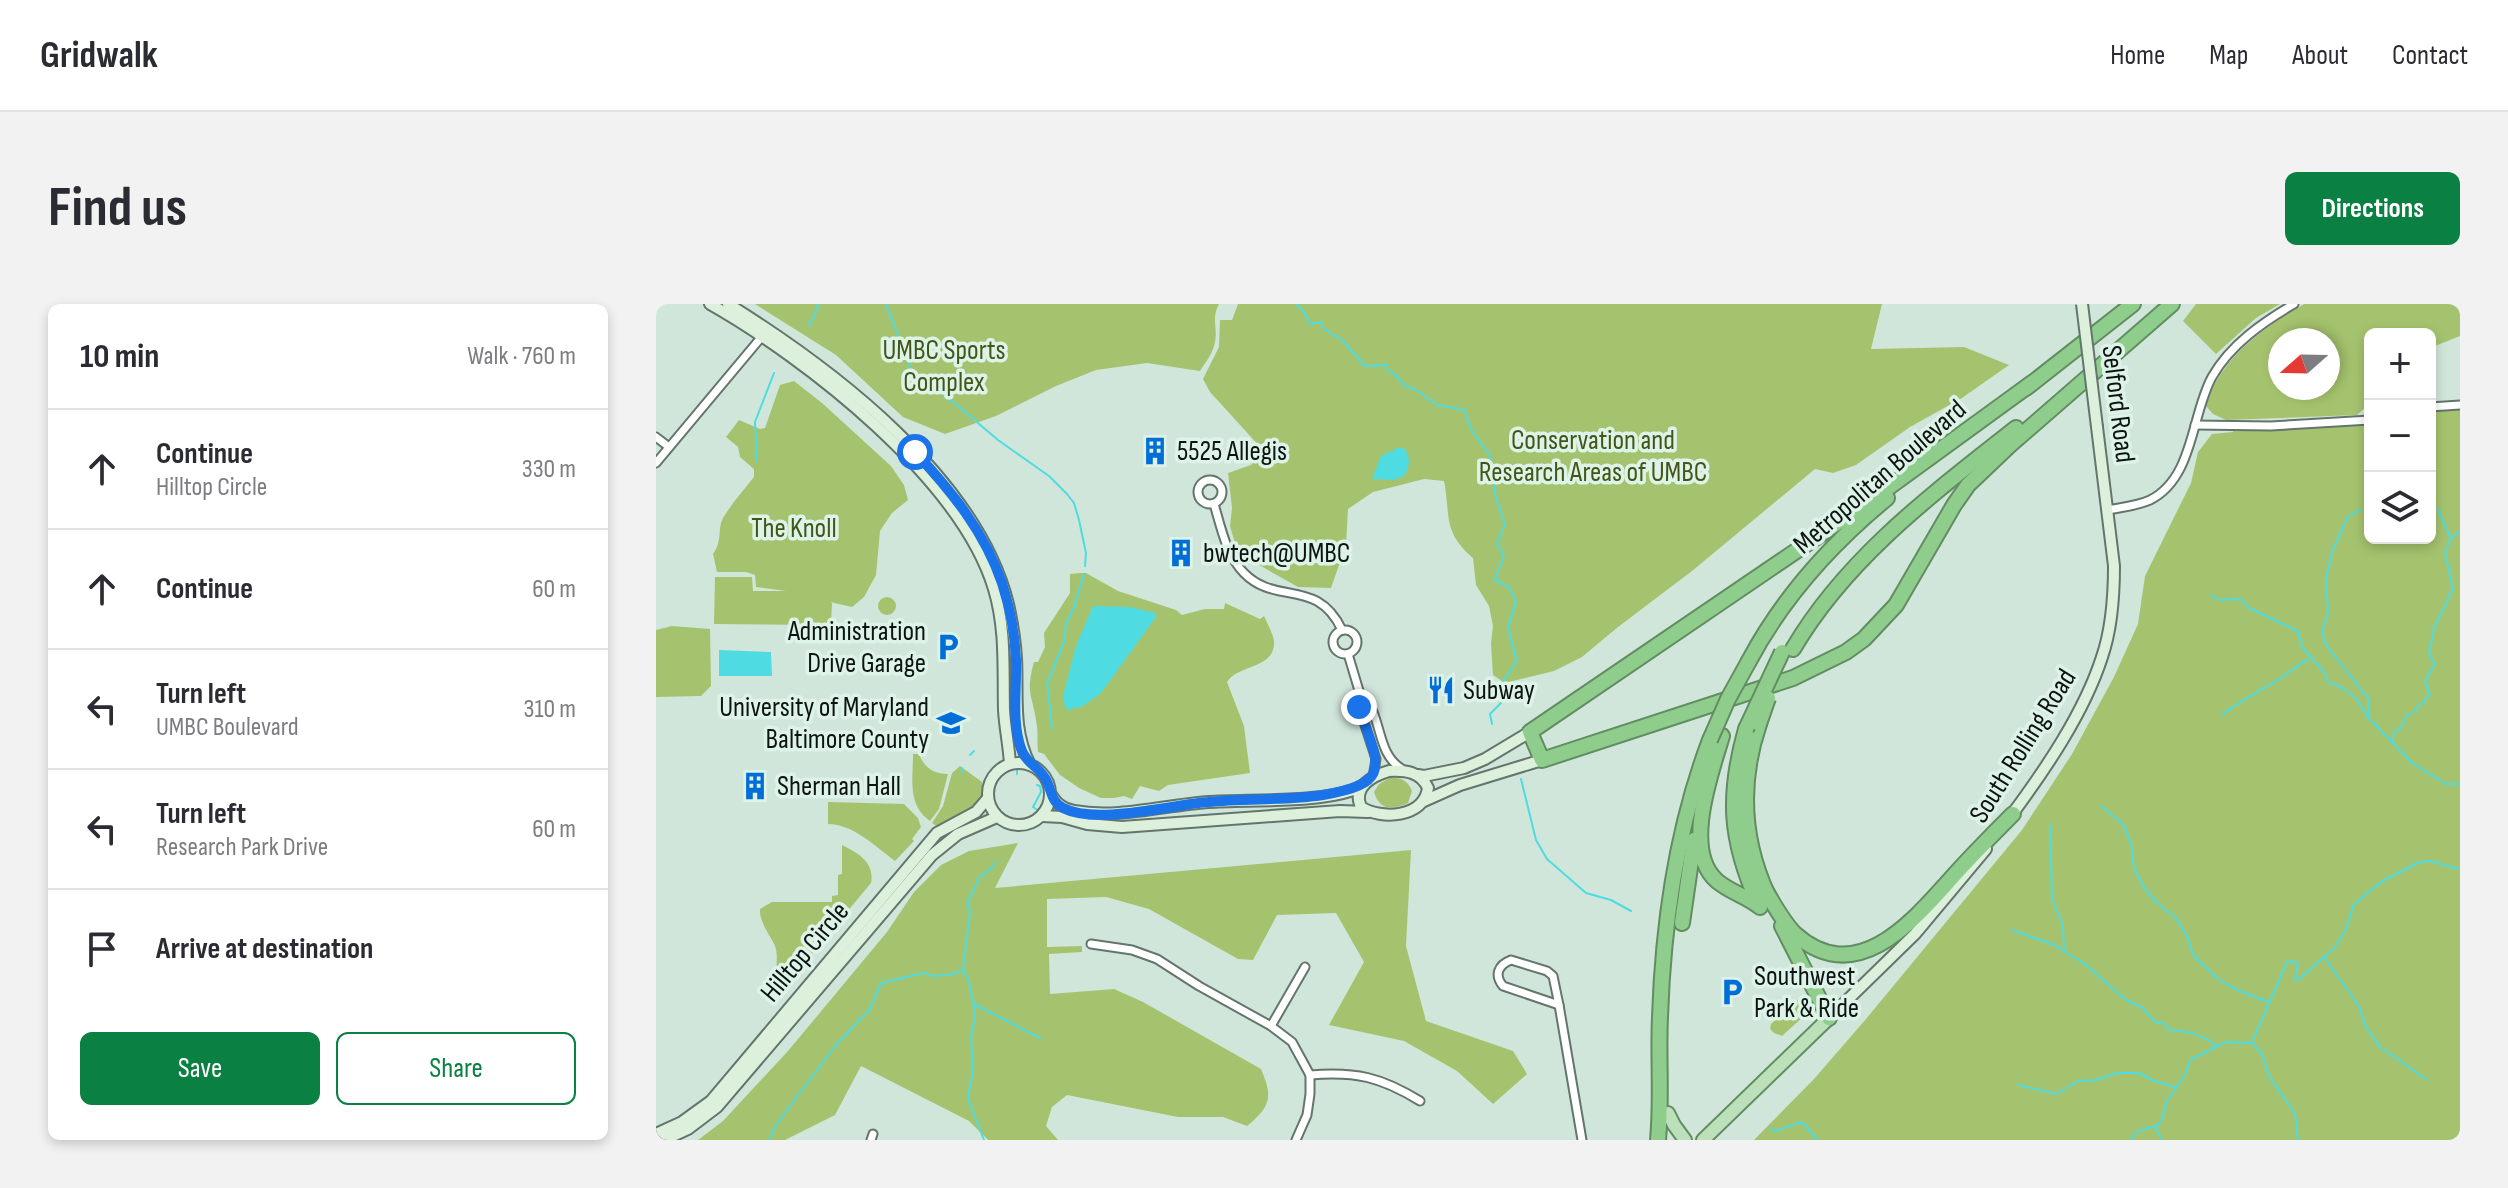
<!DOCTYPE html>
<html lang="en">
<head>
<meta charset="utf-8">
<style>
	:root { --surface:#fff; --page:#f2f2f3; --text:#2b2b33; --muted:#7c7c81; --line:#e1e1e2; --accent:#0b8043 }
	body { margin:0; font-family:"Sofia Sans Condensed",sans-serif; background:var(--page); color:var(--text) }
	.controls { position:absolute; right:24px; top:24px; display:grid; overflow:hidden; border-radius:12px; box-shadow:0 4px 12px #0003 }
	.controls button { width:72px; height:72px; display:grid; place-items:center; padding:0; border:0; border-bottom:2px solid var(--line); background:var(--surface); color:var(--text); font:40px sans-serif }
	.compass { position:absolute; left:1612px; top:24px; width:72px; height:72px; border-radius:50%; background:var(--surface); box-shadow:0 4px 12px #0003; rotate:250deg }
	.stop { position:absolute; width:24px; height:24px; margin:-18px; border:6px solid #1a73e8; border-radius:50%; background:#fff }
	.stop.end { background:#1a73e8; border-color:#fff; box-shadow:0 2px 8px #0008 }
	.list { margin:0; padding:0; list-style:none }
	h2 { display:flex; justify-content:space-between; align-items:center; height:104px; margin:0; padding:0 32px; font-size:34px }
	h2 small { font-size:26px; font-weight:400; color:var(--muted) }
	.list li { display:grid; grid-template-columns:52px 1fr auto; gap:24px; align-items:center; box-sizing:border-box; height:120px; padding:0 32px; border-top:2px solid var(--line) }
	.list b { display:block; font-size:30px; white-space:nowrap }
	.list p { margin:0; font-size:26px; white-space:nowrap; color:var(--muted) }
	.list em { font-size:26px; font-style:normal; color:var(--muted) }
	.actions { display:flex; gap:16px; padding:24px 32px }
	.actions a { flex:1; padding:18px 0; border:2px solid var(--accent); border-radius:12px; text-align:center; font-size:28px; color:var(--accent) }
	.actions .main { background:var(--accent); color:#fff }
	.icon { flex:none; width:44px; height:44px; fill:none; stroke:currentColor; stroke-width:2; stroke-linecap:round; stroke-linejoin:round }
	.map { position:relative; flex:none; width:1804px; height:836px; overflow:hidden; border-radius:12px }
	header { display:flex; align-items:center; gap:48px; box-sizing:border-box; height:112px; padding:0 40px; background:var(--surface); border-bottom:2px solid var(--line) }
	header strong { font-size:38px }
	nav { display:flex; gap:44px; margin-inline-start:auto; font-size:28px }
	.intro { display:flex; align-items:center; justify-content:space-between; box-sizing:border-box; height:192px; padding:0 48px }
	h1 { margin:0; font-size:56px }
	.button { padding:20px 36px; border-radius:12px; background:var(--accent); color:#fff; font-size:28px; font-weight:700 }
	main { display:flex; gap:48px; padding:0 48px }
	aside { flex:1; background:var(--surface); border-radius:12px; box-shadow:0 4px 12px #0003 }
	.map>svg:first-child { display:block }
	.green { fill:#a5c36e; fill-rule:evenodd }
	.water { fill:#4edbe1 }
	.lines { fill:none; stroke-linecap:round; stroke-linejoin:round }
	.stream { stroke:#4edbe1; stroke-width:2 }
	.street-casing { stroke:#63756c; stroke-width:11 }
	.secondary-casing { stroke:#63756c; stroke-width:14 }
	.primary-casing { stroke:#628c61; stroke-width:16 }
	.highway-casing { stroke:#628c61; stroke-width:18 }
	.street { stroke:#fff; stroke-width:7 }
	.secondary { stroke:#ddf0dc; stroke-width:10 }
	.primary { stroke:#bce1ba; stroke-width:12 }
	.highway { stroke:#8fcd8c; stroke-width:14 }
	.secondary-bridge-casing { stroke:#63756c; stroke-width:14; stroke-linecap:butt }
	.highway-bridge-casing { stroke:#628c61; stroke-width:18; stroke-linecap:butt }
	.secondary-bridge { stroke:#ddf0dc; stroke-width:10 }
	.highway-bridge { stroke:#8fcd8c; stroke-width:14 }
	.route { stroke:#1a73e8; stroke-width:10 }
	.labels { text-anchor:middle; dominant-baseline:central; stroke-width:7; stroke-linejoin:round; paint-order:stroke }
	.park-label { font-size:28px; fill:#435618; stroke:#def3e8 }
	.street-label { font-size:28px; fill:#0d1410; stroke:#def3e8 }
	.poi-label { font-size:28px; fill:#0d1410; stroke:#def3e8; text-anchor:start }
</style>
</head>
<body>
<header>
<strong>Gridwalk</strong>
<nav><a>Home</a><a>Map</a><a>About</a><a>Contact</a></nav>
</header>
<div class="intro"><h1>Find us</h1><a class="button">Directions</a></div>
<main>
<aside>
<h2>10 min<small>Walk · 760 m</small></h2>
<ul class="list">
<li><svg class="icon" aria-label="ahead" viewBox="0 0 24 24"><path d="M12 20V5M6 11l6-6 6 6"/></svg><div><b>Continue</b><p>Hilltop Circle</p></div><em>330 m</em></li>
<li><svg class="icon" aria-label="ahead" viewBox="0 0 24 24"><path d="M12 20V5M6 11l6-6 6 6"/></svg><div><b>Continue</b></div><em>60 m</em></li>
<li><svg class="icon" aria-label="left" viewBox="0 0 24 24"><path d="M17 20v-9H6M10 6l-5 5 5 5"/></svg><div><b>Turn left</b><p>UMBC Boulevard</p></div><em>310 m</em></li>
<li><svg class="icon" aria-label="left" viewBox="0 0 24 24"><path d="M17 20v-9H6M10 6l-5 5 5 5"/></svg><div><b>Turn left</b><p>Research Park Drive</p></div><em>60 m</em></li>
<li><svg class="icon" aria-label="arrive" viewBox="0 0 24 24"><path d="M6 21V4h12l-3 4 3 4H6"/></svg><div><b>Arrive at destination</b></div></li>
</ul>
<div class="actions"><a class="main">Save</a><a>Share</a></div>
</aside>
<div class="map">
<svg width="1804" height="836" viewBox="0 0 1804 836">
	<rect width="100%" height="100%" fill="#d1e6da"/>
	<g class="green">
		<path d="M99 0H563C555 15 562 23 559 38 557 49 550 58 544 67L491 59 440 66 400 82 340 112 289 130 247 113 180 51Z"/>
		<path d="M582 0H1226L1215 45 1308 43 1353 61 1306 94 1254 123 1200 161 1177 169 1159 165 1036 267 962 323 926 353 898 367 849 379 837 371 835 339 837 322 833 302 820 281 817 254C786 227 795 213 788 177L768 175 717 188 692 205 690 241 675 284 642 283 582 249 574 222 576 204 572 169 595 161 606 145 554 88 547 75 563 43 564 16H576Z"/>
		<polygon points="1540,0 1624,0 1600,14 1560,50 1527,17"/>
		<path d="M1648 0H1804V32L1774 44V30H1714V99L1701 111 1570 116 1557 110 1550 102C1564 54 1606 25 1648 0ZM1624 36H1672V84H1624Z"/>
		<path d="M138 77 166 99 235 162 248 181 252 196 236 209 224 227 220 271 208 293 196 303 174 298 176 299 175 321 58 320 59 273H96L97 287H130L100 283 99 271 90 268H61L57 250C67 236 61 226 67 214 76 199 87 187 98 173V165L84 153 82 143 70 133 83 116 104 125 109 124 124 81Z"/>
		<polygon points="1789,105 1804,105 1804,836 1098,836 1158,775 1210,715 1366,526 1416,450 1458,373 1482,320 1489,272 1535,179 1542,148 1556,130 1577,128 1578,125 1615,126 1714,119 1714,234 1774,234 1774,107"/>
		<path d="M424 269H430L462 287 520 306 526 311 549 305H568L569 299 604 315 608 312C611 319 617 330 618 337 620 365 582 360 571 378L588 422 594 469 512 481 503 487 484 482 476 495 468 492 458 494H445L423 484 404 471 388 450 382 448C381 439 382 430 381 422 377 391 369 391 378 358H382L389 343 388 329 414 289V270Z"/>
		<circle cx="231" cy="302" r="9"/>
		<polygon points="16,322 54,325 55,382 45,392 0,393 0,326"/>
		<path d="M257 450H263C268 463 277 470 292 470L283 505 274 517C251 501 257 475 257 450Z"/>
		<polygon points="304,462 326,478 328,490 318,504 316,501 316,506 282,523 276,519 287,502 296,469"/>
		<path d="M734 474C745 473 752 477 756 487L752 499C736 506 724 507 718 488L723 480Z"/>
		<path d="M172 498 248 500 262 514 265 523 256 535 258 537 239 557C219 542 197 520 172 520Z"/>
		<path d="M362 539 339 584 755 546 750 642 770 717 857 747 871 770 837 800 801 767 748 737 673 721 708 658 680 609 621 611 597 656 582 655 493 605 450 593 391 595V643L426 642V648L393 650 394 690 458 685 487 698 605 765C617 793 615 802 591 822L567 813H522L411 791 396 803 390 822 402 836H332L313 817 205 762 179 811 129 836H42L67 817 132 747 231 628 258 588 285 561 313 547Z"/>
		<path d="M186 541C202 549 219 558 215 579L136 674 125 681C116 670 124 655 119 642 114 631 103 618 104 605L116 598H176V592L182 591V571L186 570Z"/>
		<polygon points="1141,696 1149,700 1149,711 1126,732 1118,729 1114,725 1115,720"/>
	</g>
	<g class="water">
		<path d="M742 144H748C755 154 754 162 748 172L738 176 716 175 725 152Z"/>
		<polygon points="437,302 474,303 499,309 500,313 445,389 427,402 411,406 408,400 407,392 420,342"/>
		<polygon points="63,346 115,348 116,372 63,372"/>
	</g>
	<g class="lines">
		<g class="stream">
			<polyline points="230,0 256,68 302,102 342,136 393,172 411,190 418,199 423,216 430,249 429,262"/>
			<polyline points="640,0 648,8 654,20 665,18 668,25 686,36 709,62 730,61 732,67 740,71 750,83 759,85 781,101 808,106 816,127 834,151 840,195 849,220 841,240 848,251 839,276 853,283 860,298 852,324 861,357 842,384 845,399 834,410 836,420"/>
			<polyline points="153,22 163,0"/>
			<polyline points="101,157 99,118 118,69"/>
			<polyline points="1704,205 1691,214 1676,248 1670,274 1672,310 1666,326 1669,339 1677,350 1712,394 1712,412"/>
			<polyline points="1782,205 1794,233"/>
			<polyline points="1555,291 1562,296 1585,295 1593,304 1642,327 1646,343 1668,368 1672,378 1685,383 1700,394 1712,413 1756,459 1790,480 1804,480"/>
			<path d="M1566 411C1586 395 1611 384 1632 369 1640 364 1644 359 1653 355"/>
			<polyline points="396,424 391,380 408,338 410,320 418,303 428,270"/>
			<polyline points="1736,438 1738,428 1746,423 1750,412 1759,407 1774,390 1769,377 1779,360 1773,351 1778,325 1797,284 1789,249 1795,234 1804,227"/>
			<polyline points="314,451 318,447"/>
			<polyline points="306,464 307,469"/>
			<polyline points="361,470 361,464"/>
			<polyline points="865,475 880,536 891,555 930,589 955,596 975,607"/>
			<polyline points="381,481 384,482 385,488 377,503 383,507"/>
			<polyline points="1445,502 1467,520 1475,539 1478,564 1487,582 1500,598 1520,614 1532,634 1537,651 1562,675 1579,685 1612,698"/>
			<polyline points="1394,521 1396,594 1407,622 1408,645"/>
			<path d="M1356 626 1398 641 1428 659 1470 696 1487 704 1500 719H1507L1513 726C1532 727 1546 730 1561 742"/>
			<polyline points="1668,653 1703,702 1709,721 1723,742 1771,776"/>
			<polyline points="318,700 384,734"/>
			<polyline points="1596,738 1631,658 1636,657 1642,660 1639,675 1642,676 1679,643 1690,625 1698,600 1725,578 1763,558 1773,557 1804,565"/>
			<polyline points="1596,739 1606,750 1613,772 1639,810 1642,836"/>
			<polyline points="1362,781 1400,790 1422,777 1440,776 1461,769 1483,769 1496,776 1518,783"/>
			<polyline points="1499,823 1506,836"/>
			<polyline points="1115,825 1120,827 1146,818 1162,836"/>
			<polyline points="113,836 120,821 179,742 214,705 225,679 267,669 277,672 294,671 307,666"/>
			<polyline points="328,836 312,795 317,766 315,734 319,710 313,677 307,666 314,608 311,600 324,573 336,564 340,558"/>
			<polyline points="1475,836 1480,828 1502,821 1506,815 1511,797 1529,771 1534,756 1570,738 1594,739"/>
		</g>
		<defs>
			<g id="street">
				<polyline points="1774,103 1804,101"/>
				<polyline points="1539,121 1615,122 1714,116"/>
				<polyline points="0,133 13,143"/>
				<polyline points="0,159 108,30"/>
				<circle cx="554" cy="188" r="12"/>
				<path d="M558 200C565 223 570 251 588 269 620 302 661 273 686 326"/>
				<path d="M1452 206C1466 203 1481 202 1494 196 1538 174 1535 111 1556 73 1574 41 1607 18 1638 0"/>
				<circle cx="689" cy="338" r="12"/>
				<polyline points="692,350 704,390 703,403 720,455 717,473"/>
				<path d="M704 390C728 409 718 448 746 465"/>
				<polyline points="435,640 476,646 501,655 543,682 615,722 636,738 654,771 654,790 651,811 640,836"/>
				<path d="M855 656 891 667 897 672 903 701 847 682C838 671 842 661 855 656Z"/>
				<polyline points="903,701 926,836"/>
				<polyline points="615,722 649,663"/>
				<path d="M654 771C699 767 725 773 764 797"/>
				<polyline points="215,836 217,830"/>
			</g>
			<g id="secondary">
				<path d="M54 0C151 55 305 175 338 285 350 325 347 364 348 406 349 424 353 442 354 460"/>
				<path d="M72 0C178 66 321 174 352 300 356 318 359 336 360 354 362 392 356 426 374 461"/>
				<circle cx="363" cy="490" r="31"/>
				<path d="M733 467C750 466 765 468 772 484 768 514 725 516 705 503 696 483 716 472 733 467Z"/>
				<polyline points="762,471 768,472 808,464 829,455 874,428"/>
				<path d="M394 489C400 499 406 505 418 507 463 515 508 501 553 498 591 495 675 500 706 482"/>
				<polyline points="768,497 804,481 886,456"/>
				<polyline points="386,512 406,513 431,520 466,523 684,507 712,508"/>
				<path d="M1354 513C1389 466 1428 409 1446 353 1456 324 1458 292 1458 262L1441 123"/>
				<polyline points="1173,714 1259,630 1330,545"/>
				<polyline points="0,830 26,818 55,797 281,529 320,508 332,494"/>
				<polyline points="8,836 32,825 61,803 276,551 302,530 341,513"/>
			</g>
			<g id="primary">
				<polyline points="1012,809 1018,821 1029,836"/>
				<polyline points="1047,836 1173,714"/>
			</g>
			<g id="highway">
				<polyline points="1376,79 1218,194 874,428 886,456 1137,374 1190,348 1208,335 1240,301 1298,201 1312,181 1354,141 1516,0"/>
				<polyline points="1370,84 1477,0"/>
				<path d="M1137 345C1191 253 1278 189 1360 124"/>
				<path d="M1093 357C1127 293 1175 240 1231 194"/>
				<path d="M1103 420C1083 479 1086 536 1112 592"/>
				<path d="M1090 425C1071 492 1074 536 1102 599"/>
				<path d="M1066 432C1055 469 1026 547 1061 577 1074 588 1090 592 1104 603"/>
				<path d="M1108 584C1117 599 1126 617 1139 630 1203 687 1261 612 1301 568 1319 548 1338 529 1357 510"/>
				<polyline points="1026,619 1038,536"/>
				<polyline points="1126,622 1173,714"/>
				<path d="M1002 836C1006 795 1002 754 1004 713 1007 621 1021 523 1054 436"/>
			</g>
		</defs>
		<use href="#street" class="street-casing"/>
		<use href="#secondary" class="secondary-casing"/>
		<use href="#primary" class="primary-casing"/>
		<use href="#highway" class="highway-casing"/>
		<use href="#street" class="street"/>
		<use href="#secondary" class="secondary"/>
		<use href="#primary" class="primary"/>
		<use href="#highway" class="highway"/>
		<defs>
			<polyline id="secondary-bridge" points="1426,0 1441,123"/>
			<g id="highway-bridge">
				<polyline points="1103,420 1112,394"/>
				<polyline points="1090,425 1126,348"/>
				<polyline points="1054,436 1072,395 1093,357"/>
			</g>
		</defs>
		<use href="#secondary-bridge" class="secondary-bridge-casing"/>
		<use href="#highway-bridge" class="highway-bridge-casing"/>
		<use href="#secondary-bridge" class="secondary-bridge"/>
		<use href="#highway-bridge" class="highway-bridge"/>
	</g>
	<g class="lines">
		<path class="route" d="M259 148C296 188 328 227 346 279 354 304 359 330 360 356 361 386 355 419 366 447 372 461 382 462 389 474 396 485 394 497 407 504 440 521 515 501 552 498 590 494 629 497 667 491 740 479 721 459 703 403"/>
	</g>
	<defs>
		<symbol id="building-bare" viewBox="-9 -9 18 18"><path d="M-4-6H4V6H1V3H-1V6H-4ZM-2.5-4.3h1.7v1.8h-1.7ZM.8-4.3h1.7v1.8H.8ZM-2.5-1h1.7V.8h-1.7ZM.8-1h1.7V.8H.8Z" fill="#006ed6" stroke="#def3e8" stroke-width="2.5" paint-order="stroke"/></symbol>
		<symbol id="parking-bare" viewBox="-9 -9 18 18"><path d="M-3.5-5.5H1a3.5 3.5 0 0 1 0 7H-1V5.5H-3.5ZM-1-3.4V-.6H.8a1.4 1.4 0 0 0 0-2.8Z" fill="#006ed6" stroke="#def3e8" stroke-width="2.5" paint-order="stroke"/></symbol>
		<symbol id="restaurant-bare" viewBox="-9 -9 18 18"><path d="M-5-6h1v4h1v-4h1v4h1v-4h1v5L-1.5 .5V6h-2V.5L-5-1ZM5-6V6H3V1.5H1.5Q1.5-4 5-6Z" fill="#006ed6" stroke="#def3e8" stroke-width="2.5" paint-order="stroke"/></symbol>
		<symbol id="university-bare" viewBox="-9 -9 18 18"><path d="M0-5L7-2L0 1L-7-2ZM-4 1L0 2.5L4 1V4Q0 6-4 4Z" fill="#006ed6" stroke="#def3e8" stroke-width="2.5" paint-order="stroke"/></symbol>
	</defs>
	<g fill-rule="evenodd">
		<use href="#building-bare" x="479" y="127" width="40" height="40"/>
		<use href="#building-bare" x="505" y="229" width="40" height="40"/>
		<use href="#parking-bare" x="272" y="323" width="40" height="40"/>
		<use href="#restaurant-bare" x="765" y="366" width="40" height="40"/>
		<use href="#university-bare" x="275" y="399" width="40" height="40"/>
		<use href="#building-bare" x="79" y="462" width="40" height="40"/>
		<use href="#parking-bare" x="1056" y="668" width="40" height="40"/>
	</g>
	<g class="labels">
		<g class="park-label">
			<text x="288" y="46">UMBC Sports<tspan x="288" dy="32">Complex</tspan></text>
			<text x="937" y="136">Conservation and<tspan x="937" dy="32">Research Areas of UMBC</tspan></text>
			<text x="138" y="224">The Knoll</text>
		</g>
		<g class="street-label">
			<text transform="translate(1462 100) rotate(83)">Selford Road</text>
			<text transform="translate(1224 173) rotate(-41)">Metropolitan Boulevard</text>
			<text transform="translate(1367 442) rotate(-58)">South Rolling Road</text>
			<text transform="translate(149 648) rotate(-50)">Hilltop Circle</text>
		</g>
		<g class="poi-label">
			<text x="521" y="147">5525 Allegis</text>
			<text x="547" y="249">bwtech@UMBC</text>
			<text x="270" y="327" text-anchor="end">Administration<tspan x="270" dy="32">Drive Garage</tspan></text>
			<text x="807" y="386">Subway</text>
			<text x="273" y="403" text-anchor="end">University of Maryland<tspan x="273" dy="32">Baltimore County</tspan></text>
			<text x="121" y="482">Sherman Hall</text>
			<text x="1098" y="672">Southwest<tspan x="1098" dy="32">Park &amp; Ride</tspan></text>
		</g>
	</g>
</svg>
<div class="controls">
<button>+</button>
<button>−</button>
<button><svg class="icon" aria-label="layers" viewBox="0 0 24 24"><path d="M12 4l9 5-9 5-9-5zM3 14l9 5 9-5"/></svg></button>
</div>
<svg class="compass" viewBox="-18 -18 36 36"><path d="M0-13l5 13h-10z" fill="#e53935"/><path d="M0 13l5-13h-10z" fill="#7c7c81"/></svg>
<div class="stop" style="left:259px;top:148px"></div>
<div class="stop end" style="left:703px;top:403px"></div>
</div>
</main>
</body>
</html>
